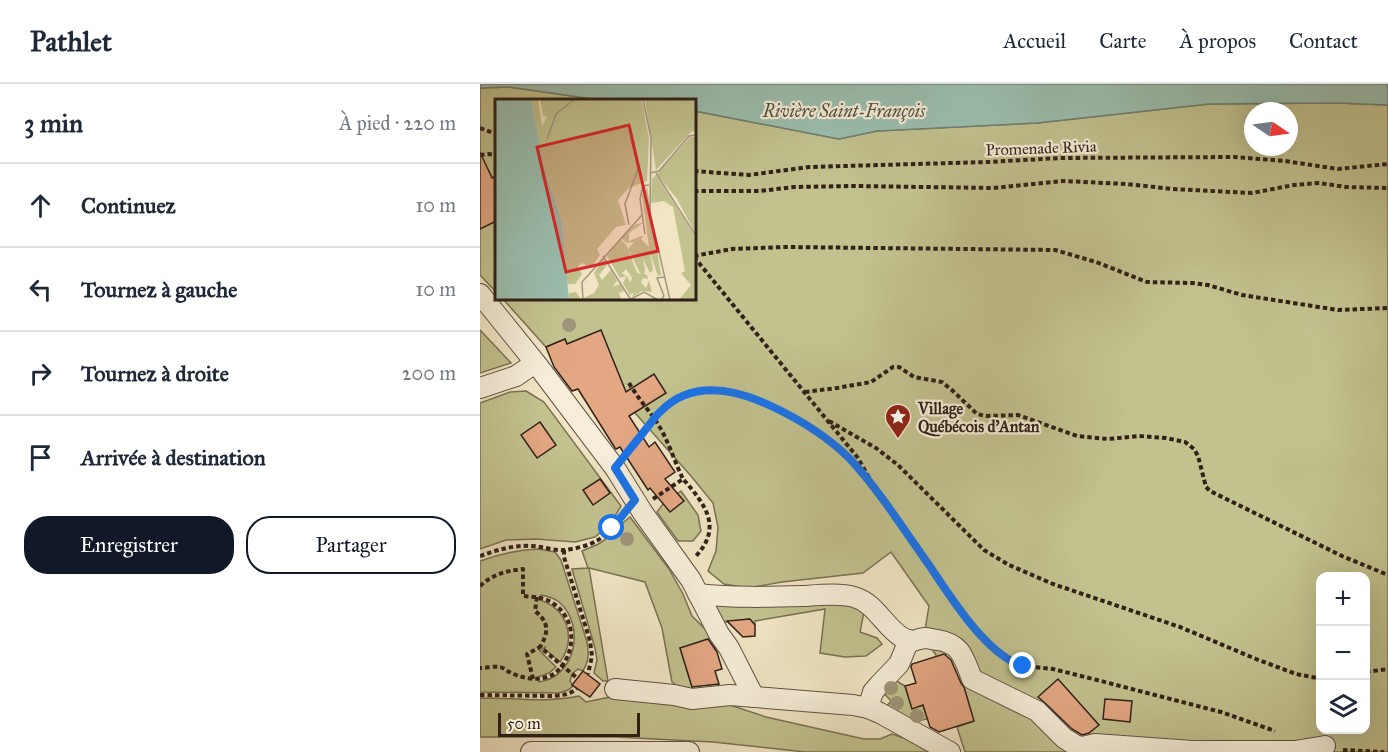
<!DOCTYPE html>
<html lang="fr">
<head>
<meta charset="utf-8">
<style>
	:root { --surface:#fff; --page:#f2f2f3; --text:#1f2937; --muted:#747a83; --line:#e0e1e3; --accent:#111827 }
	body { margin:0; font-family:"IM FELL Great Primer",serif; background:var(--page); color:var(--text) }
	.controls { position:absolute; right:18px; bottom:18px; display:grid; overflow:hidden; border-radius:12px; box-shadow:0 6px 24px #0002 }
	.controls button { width:54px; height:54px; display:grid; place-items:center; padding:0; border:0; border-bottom:2px solid var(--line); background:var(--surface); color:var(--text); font:30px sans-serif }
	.compass { position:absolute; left:764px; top:18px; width:54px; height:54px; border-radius:50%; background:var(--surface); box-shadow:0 6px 24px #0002; rotate:103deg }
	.scale { position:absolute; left:18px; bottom:15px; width:142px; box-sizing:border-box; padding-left:6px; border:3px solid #302119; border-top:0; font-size:16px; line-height:21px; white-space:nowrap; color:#302119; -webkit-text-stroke:4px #f6eed9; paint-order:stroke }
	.stop { position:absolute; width:18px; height:18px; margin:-14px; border:4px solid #1a73e8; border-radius:50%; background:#fff }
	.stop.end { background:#1a73e8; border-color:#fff; box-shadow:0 2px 6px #0008 }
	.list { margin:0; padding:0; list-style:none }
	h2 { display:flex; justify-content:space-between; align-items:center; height:78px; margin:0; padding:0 24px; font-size:26px }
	h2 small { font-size:20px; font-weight:400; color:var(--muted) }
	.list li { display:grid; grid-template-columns:39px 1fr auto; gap:18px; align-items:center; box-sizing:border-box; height:84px; padding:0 24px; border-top:2px solid var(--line) }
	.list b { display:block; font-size:22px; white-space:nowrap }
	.list em { font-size:20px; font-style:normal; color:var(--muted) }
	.actions { display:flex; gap:12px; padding:18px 24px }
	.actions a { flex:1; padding:14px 0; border:2px solid var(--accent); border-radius:24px; text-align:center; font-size:21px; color:var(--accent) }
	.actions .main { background:var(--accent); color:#fff }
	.icon { flex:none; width:33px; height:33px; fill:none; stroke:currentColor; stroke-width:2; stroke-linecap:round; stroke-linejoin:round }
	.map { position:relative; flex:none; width:908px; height:668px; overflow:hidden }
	header { display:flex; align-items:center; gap:36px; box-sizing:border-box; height:84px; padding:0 30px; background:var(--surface); border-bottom:2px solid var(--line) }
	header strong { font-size:28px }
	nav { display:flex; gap:33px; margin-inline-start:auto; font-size:21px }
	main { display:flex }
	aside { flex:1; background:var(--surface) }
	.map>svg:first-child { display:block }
	.green { fill:#c2c28f; stroke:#797254; stroke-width:1.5; fill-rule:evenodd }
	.water { fill:#9bbfb0; stroke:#708074; stroke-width:1.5 }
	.building { fill:#e3a783; stroke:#302119; stroke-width:1.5 }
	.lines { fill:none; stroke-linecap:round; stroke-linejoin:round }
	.minor-casing { stroke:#605244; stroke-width:22 }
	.path { stroke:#302119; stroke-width:4; stroke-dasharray:4.5 3; stroke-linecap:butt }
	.minor { stroke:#f6eed9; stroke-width:20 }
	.tree { fill:#9f9479 }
	.route { stroke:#1a73e8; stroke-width:8 }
	.labels { text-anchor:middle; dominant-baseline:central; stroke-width:4.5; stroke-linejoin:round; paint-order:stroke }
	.street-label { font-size:16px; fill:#302119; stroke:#f6eed9 }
	.poi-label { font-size:16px; font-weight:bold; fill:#302119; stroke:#f6eed9; text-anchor:start }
	.water-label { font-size:18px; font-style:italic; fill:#505046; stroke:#f6eed9 }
	.inset-road { fill:none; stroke:#a49780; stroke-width:1.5 }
	.view { fill:#d62828; fill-opacity:0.15; stroke:#d62828; stroke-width:3 }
	.inset-edge { fill:none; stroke:#302119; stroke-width:3 }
</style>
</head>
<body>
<header>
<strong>Pathlet</strong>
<nav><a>Accueil</a><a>Carte</a><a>À propos</a><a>Contact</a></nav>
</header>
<main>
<aside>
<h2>3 min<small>À pied · 220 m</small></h2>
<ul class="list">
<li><svg class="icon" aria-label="ahead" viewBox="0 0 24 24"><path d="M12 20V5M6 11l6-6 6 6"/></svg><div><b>Continuez</b></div><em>10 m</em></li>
<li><svg class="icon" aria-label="left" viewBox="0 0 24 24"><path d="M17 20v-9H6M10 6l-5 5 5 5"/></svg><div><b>Tournez à gauche</b></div><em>10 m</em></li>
<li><svg class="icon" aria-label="right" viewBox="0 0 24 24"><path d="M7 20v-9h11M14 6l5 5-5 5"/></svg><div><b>Tournez à droite</b></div><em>200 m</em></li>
<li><svg class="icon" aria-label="arrive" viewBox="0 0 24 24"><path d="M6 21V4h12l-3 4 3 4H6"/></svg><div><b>Arrivée à destination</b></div></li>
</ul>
<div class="actions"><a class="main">Enregistrer</a><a>Partager</a></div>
</aside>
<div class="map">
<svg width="908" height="668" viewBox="0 0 908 668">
	<rect width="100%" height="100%" fill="#f1e5c4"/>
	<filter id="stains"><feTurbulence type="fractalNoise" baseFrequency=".00333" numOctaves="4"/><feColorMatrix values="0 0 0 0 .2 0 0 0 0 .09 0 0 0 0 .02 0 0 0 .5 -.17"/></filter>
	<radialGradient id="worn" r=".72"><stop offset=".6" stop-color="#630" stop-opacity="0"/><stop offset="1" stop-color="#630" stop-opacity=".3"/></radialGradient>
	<g class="green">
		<polygon points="29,3 113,15 164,16 16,16 16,92 12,94 9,87 0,92 0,4"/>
		<path d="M858 19 908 21V668H485L477 643 494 637 474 568 457 573 444 552 449 522 411 468 383 489 302 498 268 504 244 500 228 487 236 467 238 443 233 419 211 392 140 312 108 252 87 260 85 255 66 263 23 215 214 214 215 27 359 55 397 47 557 39 729 20ZM773 27H809V63H773ZM840 492H886V646H840Z"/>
		<polygon points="16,137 16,208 0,191 0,145"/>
		<polygon points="0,246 31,279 0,289"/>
		<polygon points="46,307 64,318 141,422 131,439 115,453 95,458 56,455 26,456 0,465 0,319 30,308"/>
		<polygon points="201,407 218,431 221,447 213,457 198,457 177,428 183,420"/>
		<path d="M150 433 189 485 203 510 212 532 230 550 237 569 230 571 200 564 214 609 203 606 192 598 182 544 165 498 109 484 128 597H123L114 589 117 576 115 564 92 485 108 484 102 467C108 464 115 462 120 459 132 452 139 441 150 433Z"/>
		<path d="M58 465 75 468 81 476 107 558C109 570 109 577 103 587L98 585 92 590 90 597 93 602 88 606 79 609 0 608V477C19 470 37 466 58 465ZM61 511C67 512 74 514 79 518 106 541 96 593 59 598L58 593 69 589 76 583 60 567 65 563V565L80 578C97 554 87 525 60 516Z"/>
		<polygon points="354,519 380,523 384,528 380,548 397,554 402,560 386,572 365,573 340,569 345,525 275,537 275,541 269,535 237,539 234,521"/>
		<polygon points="415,596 425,602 432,624 443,621 447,635 432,638 406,623 411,617 403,608"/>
		<path d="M99 612 106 618 130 613 250 621 286 633 384 655H400L412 650 442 660 451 668H325L233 658 135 653H0V614C33 614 66 619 99 612Z"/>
	</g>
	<polygon class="water" points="0,0 908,0 908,21 858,19 729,20 557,39 397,47 359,55 215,27 214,16 113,15 29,3 0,4"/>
	<g class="building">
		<polygon points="0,68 12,94 16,92 16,137 0,145"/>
		<polygon points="121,246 146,308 174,290 186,309 149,332 169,363 175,358 195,388 185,395 204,417 190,428 170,404 168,406 140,363 136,365 135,364 98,305 92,307 74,283 66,263 85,255 87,260"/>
		<polygon points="60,338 76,361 57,374 41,351"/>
		<polygon points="120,395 130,409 113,421 103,406"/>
		<polygon points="270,535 275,541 275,552 263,553 247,537"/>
		<polygon points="228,555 237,568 242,585 235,587 239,600 212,603 200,564"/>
		<polygon points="464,570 471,576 481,599 484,603 494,637 459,648 450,643 443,621 432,625 425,602 436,599 431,583 432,580"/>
		<polygon points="103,587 120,600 110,613 92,601"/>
		<polygon points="578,595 619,641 609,649 602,651 592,645 565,619 558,613"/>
		<polygon points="625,615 652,617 650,638 623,635"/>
	</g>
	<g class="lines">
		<defs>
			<g id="minor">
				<polyline points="0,210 58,282 135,384 163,429 211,496 239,550 249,564 274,613"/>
				<polyline points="0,304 36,292 55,279"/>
				<path d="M218 510C254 514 288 513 324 512 339 511 360 509 374 513 396 519 404 543 423 554 435 560 434 555 445 554 449 554 454 556 458 556 482 560 484 575 492 595L557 627 584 654 595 661 602 663 615 660 712 667H815L845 662"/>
				<polyline points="135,605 194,611 212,615 250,611 373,621 388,624 400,629 470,668"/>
				<polyline points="388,624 393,608 399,601 419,580 429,556"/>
				<polyline points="51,668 209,668"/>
			</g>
		</defs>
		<use href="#minor" class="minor-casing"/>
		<g class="path">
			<polyline points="0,44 16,50"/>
			<polyline points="0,71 9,70 16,71"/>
			<polyline points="214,87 269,91 329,83 508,78 580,74 754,73 805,77 858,85 908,80"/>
			<polyline points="214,107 280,107 314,103 375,102 513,104 583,97 646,100 693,105 772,109 814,101 839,99 866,103 908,104"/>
			<polyline points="214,172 252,165 305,163 575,166 616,178 667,198 712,199 728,201 762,211 858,226 908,224"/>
			<polyline points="214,173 378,374 392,399"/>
			<path d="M149 299C160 318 175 332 184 351 191 365 196 381 203 395"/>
			<polyline points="325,308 357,304 391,298 413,283 419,283 434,293 462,298 473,307 497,330 506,332 538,331 597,352 628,355 659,352 686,354 705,358 714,365 718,372 726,403 730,407 862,472 908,491"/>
			<polyline points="349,337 396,364 418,381 504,466 529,481 573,500 700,543 776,575 816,590 837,594 840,594"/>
			<polyline points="146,370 181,327 196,315 212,308 229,307 250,308 276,315 308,330 342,351 370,375 420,440 481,527 504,555 521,571 532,579 543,582 573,585 621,597 741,628 795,647"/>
			<path d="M173 415 203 395C226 421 243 444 215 473"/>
			<polyline points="84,466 84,473 110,557 112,572 108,590"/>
			<path d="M0 472C17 466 33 461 51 462 62 462 73 467 84 466 94 465 108 462 116 457 127 452 136 440 143 430"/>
			<path d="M0 502C13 490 26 487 43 485V512C54 513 65 513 74 520 95 535 96 563 82 582 78 587 74 591 67 593 55 597 43 594 31 589 27 587 23 583 19 583 14 582 6 584 0 584"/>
			<path d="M57 513 55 527C69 538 69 548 60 563"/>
			<polyline points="886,588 908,585"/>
			<polyline points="53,595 47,570 55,566 60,563 97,594"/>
			<path d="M0 611 73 612C82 611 90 611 97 604"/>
			<polyline points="863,666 904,668"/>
		</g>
		<use href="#minor" class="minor"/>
	</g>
	<g class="tree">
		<circle cx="89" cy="241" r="7"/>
		<circle cx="147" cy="455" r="7"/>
		<circle cx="411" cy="604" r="7"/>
		<circle cx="417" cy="619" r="7"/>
		<circle cx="437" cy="632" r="7"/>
	</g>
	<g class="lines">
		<path class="route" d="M132 444 155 416 135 384C145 371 156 358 166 345 171 339 175 332 181 327 212 296 255 305 291 322 319 335 347 352 370 375 399 406 424 446 449 481 470 512 506 571 543 582"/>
	</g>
	<defs>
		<symbol id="sight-pin" viewBox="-11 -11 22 30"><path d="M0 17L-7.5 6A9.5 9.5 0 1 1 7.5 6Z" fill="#8f2418" stroke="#f6eed9"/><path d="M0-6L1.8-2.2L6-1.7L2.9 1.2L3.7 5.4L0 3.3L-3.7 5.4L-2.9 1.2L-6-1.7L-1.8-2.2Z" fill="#fff"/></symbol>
	</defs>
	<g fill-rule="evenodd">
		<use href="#sight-pin" x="403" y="318" width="30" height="40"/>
	</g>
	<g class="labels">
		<g class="street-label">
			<text transform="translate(561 64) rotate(-2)">Promenade Rivia</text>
		</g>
		<g class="poi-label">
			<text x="438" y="324">Village<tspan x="438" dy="18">Québécois d'Antan</tspan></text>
		</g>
		<g class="water-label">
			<text x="364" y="27">Rivière Saint-François</text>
		</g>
	</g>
	<g transform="translate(15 15)">
		<rect width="201" height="201" fill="#f1e5c4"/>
		<path d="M36 0H43L47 27 52 18 48 17 45 0H146L148 7 154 40 152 82 134 89 123 101 131 126 121 128 102 150 105 156 96 169 87 164 83 167 87 175 80 185H73L72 180 67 122 50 72ZM150 0H201V34L197 32 161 71ZM195 38H201V136L182 100 162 75ZM161 76 201 139V201H184L196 186 186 174 190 172 178 108 169 102 156 104 157 80ZM152 88 166 176 163 177 155 154 158 171 155 174 148 160 150 171 149 176 145 174 133 150 139 143 132 144 126 139 141 125 148 124 134 134V142L149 136 146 140 154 148 147 96ZM125 140 131 145 142 174 152 176 153 180 148 179 146 183 151 189 154 182 157 193 147 192 137 198 139 193 135 196 128 184 132 176 135 184 137 179 131 170 127 174 131 177 125 179 112 157ZM108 160 112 166 104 176 107 181 116 171 122 182 117 188 125 185 129 192 124 194 126 200 74 201V194L81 193 86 200 99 194 104 186 99 174Z" fill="#c2c28f"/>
		<path d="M0 0H36L50 72 67 122 74 201H0Z" fill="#9bbfb0"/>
		<path class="inset-road" d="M148 0 156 39 155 114 175 201M52 40 61 15 80 0M155 74 164 72 194 37 201 36M161 74 201 137M134 126 130 105 143 70 135 35M150 135 145 100 148 87 154 86M108 157 136 201M136 200 149 193 163 201M88 201 87 183 147 116M166 201 169 197 162 179 169 178"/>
		<path class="view" d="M134 26 163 152 71 173 42 48Z"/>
		<rect width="201" height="201" class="inset-edge"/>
	</g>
	<rect width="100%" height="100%" filter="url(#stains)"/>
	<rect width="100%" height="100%" fill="url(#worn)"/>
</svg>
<div class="controls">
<button>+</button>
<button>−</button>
<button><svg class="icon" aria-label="layers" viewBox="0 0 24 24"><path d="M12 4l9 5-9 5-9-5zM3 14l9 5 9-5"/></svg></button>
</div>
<svg class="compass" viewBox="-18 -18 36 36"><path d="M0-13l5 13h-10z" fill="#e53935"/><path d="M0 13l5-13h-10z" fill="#747a83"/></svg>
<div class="scale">50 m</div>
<div class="stop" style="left:132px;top:444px"></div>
<div class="stop end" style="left:543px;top:582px"></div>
</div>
</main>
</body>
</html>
